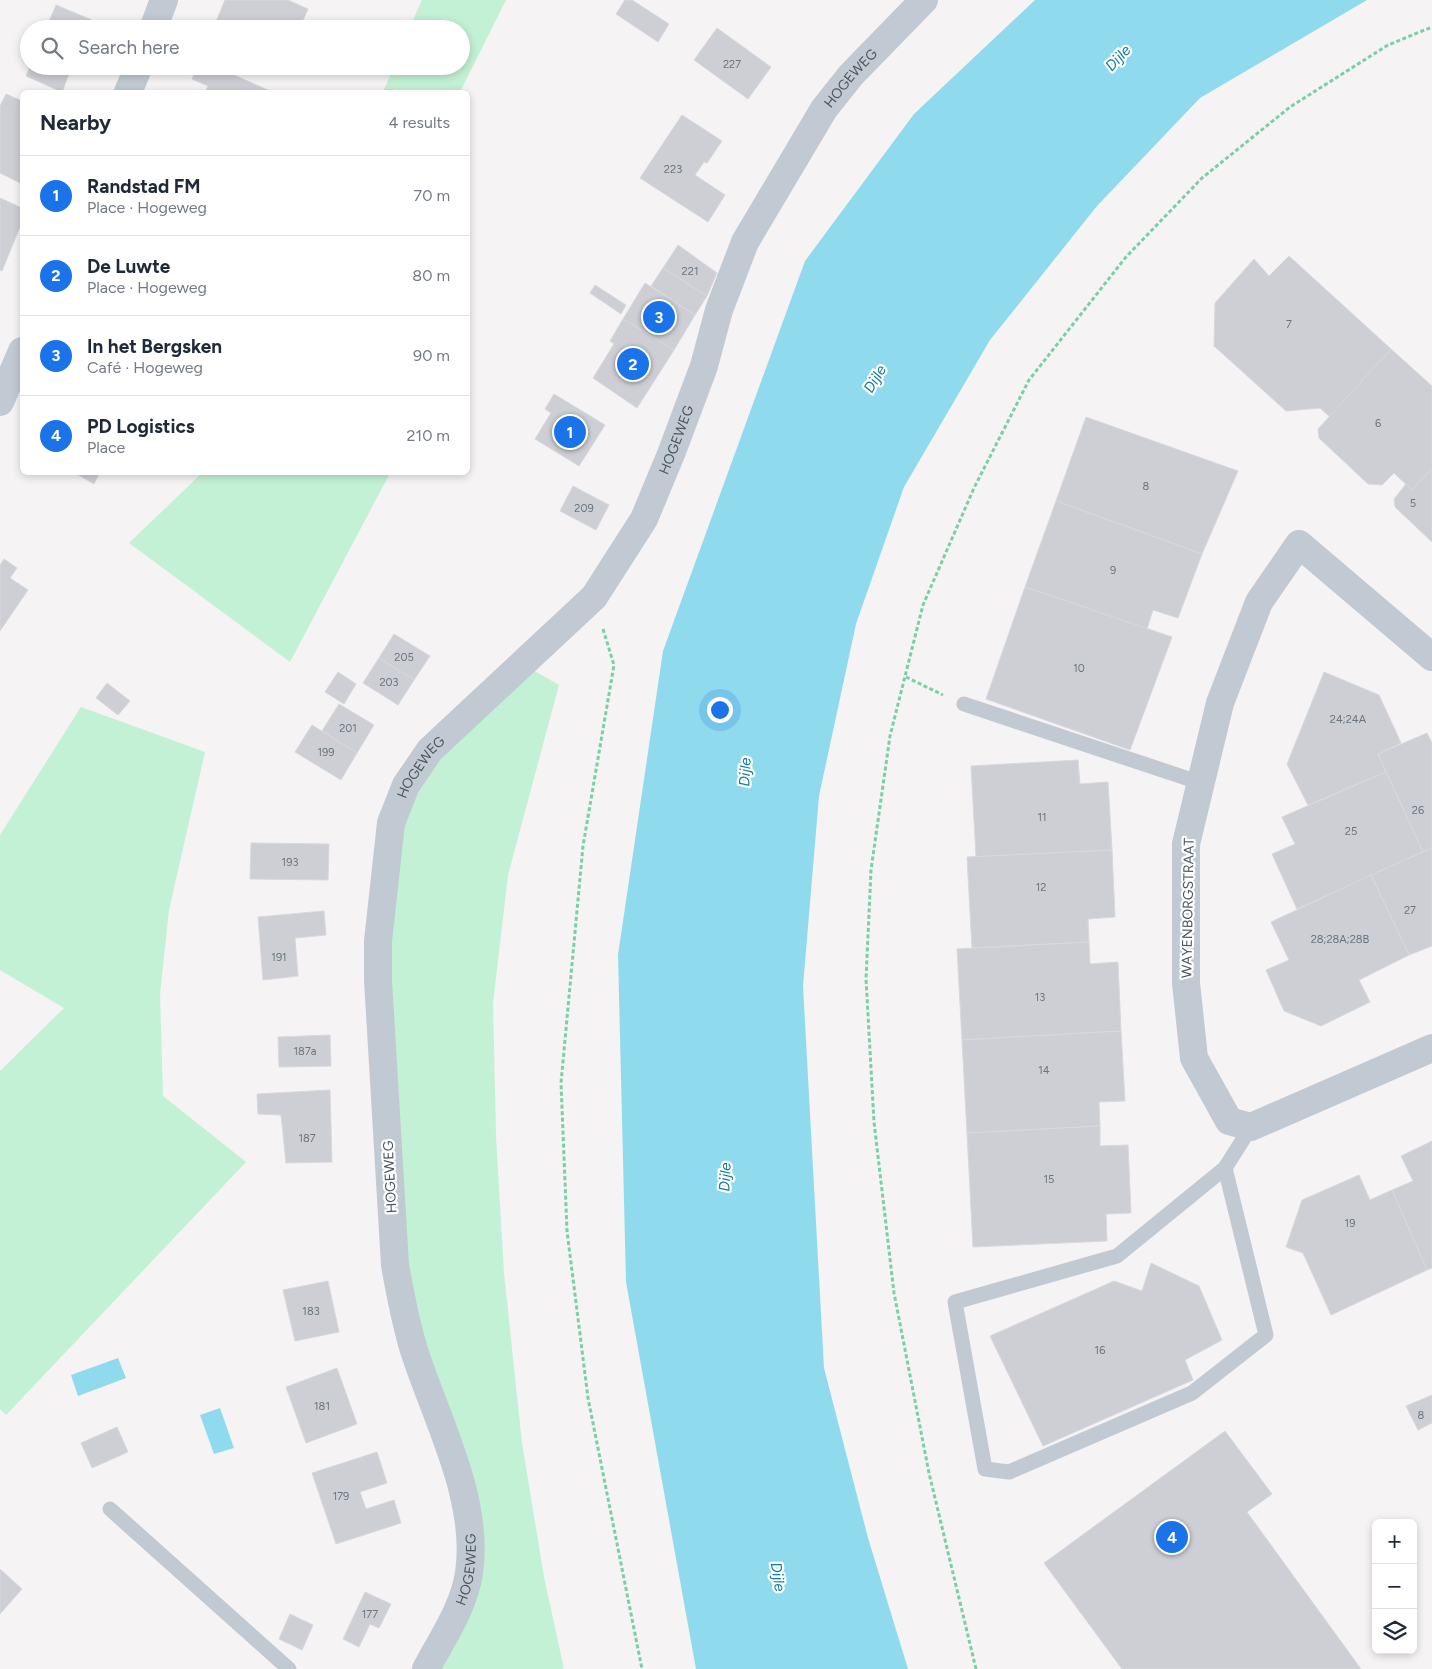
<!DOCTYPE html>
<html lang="en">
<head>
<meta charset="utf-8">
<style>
	:root { --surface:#fff; --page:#f2f2f3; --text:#1f2937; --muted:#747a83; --line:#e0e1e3; --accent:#1a73e8 }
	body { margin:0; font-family:Figtree,sans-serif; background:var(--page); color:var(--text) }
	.controls { position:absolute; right:15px; bottom:15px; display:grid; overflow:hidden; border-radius:8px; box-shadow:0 2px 8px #0003 }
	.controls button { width:45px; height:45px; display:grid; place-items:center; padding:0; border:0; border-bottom:1px solid var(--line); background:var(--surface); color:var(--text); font:25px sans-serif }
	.you { position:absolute; left:719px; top:709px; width:18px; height:18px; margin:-12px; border:4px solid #fff; border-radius:50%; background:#1a73e8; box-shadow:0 0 0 8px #1a73e833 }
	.badge { display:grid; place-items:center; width:32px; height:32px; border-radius:50%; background:var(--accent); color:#fff; font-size:16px; font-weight:700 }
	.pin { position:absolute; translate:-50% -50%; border:2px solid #fff; box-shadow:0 1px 5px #0006 }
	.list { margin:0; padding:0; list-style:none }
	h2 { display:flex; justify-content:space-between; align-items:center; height:65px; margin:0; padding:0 20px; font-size:21px }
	h2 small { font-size:16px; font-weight:400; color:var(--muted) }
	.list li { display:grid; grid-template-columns:32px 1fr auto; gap:15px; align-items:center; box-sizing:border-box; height:80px; padding:0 20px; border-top:1px solid var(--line) }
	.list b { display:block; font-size:19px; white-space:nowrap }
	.list p { margin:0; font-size:16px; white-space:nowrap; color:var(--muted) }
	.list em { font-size:16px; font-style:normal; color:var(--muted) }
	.icon { flex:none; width:28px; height:28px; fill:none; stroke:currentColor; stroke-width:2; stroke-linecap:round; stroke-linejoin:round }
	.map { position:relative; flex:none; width:1432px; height:1669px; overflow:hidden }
	.search { position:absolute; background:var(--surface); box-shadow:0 2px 8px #0003; left:20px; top:20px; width:450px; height:55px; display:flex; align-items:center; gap:12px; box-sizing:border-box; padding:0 18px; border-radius:28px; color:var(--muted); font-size:19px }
	.panel { position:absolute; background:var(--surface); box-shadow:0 2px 8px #0003; left:20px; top:90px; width:450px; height:385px; border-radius:8px }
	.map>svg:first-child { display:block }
	.green { fill:#c3f1d5 }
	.water { fill:#90daee }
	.building { fill:#cdcfd5; stroke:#d7d9de }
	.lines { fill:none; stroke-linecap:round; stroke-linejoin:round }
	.path { stroke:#7ad0a6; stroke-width:3; stroke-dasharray:4 2.5; stroke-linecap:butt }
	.service { stroke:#c1cad2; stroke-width:15 }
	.minor { stroke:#c1cad2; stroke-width:28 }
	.labels { text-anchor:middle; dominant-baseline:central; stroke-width:4.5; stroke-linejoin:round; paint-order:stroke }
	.number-label { font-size:11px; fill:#6b747e }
	.street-label { font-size:14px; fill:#4a5661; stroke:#fff }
	.water-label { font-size:15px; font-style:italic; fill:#0c7c9b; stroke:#fff }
</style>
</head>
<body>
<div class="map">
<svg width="1432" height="1669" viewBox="0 0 1432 1669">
	<rect width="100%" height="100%" fill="#f5f3f3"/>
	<g class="green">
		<polygon points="422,0 506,0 460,92 383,92 394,66 461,66 461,29 409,29"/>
		<polygon points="203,472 390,473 290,662 129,543"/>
		<polygon points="531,669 559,685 508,875 493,1003 496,1136 504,1273 522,1443 544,1577 564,1669 437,1669 471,1597 408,1298 388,976 401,823 425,773"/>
		<polygon points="81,707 205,752 169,910 160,994 163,1096 246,1162 6,1415 0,1409 0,1071 64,1008 0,970 0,835"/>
	</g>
	<g class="water">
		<polygon points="1035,0 1367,0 1200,98 1097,206 990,340 904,487 856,624 819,796 803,986 824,1368 868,1538 908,1669 696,1669 626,1282 618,955 663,651 805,261 914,114"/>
		<polygon points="118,1358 126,1378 78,1396 71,1375"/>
		<polygon points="220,1408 234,1448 214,1454 200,1415"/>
	</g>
	<g class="building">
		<polygon points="225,0 288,0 308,9 299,29 213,29"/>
		<polygon points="625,0 632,0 669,24 658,42 616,14"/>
		<polygon points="56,5 92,20 88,29 46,29"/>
		<polygon points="717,28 771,67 748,99 694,60"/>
		<polygon points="30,66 72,66 62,92 26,76"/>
		<polygon points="198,66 214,66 270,91 269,92 205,92 208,86 192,79"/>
		<polygon points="6,94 22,101 22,184 0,173 0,106"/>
		<polygon points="682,115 722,141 707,163 704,162 695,175 725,195 708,222 640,178"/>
		<polygon points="0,198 22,208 22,222 2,271 0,270"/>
		<polygon points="678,245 717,273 707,296 663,268"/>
		<polygon points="1289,256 1391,349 1330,417 1320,408 1286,411 1214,346 1215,303 1254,259 1269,276"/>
		<polygon points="663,268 707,296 695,315 651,286"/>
		<polygon points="645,283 695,315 674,350 623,319"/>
		<polygon points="595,285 626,305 621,314 590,293"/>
		<polygon points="623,319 674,350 637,408 593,378 614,344 610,341"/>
		<polygon points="1391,349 1432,386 1432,468 1412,490 1394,473 1382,485 1368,484 1319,438 1318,429"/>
		<polygon points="554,394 605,425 579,466 535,439 551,413 545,409"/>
		<polygon points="1086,417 1238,471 1202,554 1056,501"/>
		<polygon points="1432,468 1432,542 1395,507 1394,499 1406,484 1412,490"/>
		<polygon points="73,472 100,472 94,484"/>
		<polygon points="573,486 609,505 596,530 560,511"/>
		<polygon points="1056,501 1202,554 1178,618 1153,610 1147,629 1025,587"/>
		<polygon points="4,559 17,568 10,578 28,590 0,631 0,565"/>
		<polygon points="1025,587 1172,637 1130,750 986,699"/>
		<polygon points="394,634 430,656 414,680 379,658"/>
		<polygon points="379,658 414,680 398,705 363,683"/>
		<polygon points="338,672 356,684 344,704 325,692"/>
		<polygon points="1324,672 1379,695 1401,743 1378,754 1386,772 1308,805 1287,764"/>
		<polygon points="107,683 130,701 118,715 96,698"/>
		<polygon points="339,704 374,725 357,753 322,731"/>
		<polygon points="312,725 357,753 341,780 295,752"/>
		<polygon points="1427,733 1432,743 1432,848 1423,852 1378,754"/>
		<polygon points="1078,760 1080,784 1108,782 1112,850 976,857 971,766"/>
		<polygon points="1386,772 1423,852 1297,909 1272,854 1295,844 1282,817"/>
		<polygon points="251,843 329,844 328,880 250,879"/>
		<polygon points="1432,848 1432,946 1409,955 1371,875"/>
		<polygon points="1112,850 1115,917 1088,919 1089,942 972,948 967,857"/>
		<polygon points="1371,875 1409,955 1359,980 1370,1002 1321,1026 1284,1011 1266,970 1289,960 1271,922"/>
		<polygon points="324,911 326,935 295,938 298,976 263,980 258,917"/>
		<polygon points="1089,942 1090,964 1118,962 1121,1031 962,1040 957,949"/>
		<polygon points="1121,1031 1125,1101 1099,1102 1100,1126 967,1133 962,1040"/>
		<polygon points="330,1035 331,1066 279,1067 278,1037"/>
		<polygon points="330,1090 332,1162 286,1163 281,1115 258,1114 257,1094"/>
		<polygon points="1100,1126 1100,1146 1128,1145 1131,1213 1106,1214 1107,1241 973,1247 967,1133"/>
		<polygon points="1432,1141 1432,1268 1427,1270 1392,1190 1413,1181 1401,1156"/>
		<polygon points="1359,1175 1370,1200 1392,1190 1427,1270 1331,1315 1303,1253 1286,1247 1302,1200"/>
		<polygon points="1151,1263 1199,1286 1222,1340 1185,1360 1193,1380 1043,1446 990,1336 1114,1281 1142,1291"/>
		<polygon points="328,1281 339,1332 295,1341 283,1290"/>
		<polygon points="337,1368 357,1424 306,1443 286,1387"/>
		<polygon points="1432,1395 1432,1423 1418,1430 1406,1406"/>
		<polygon points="117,1427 128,1452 92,1468 81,1443"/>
		<polygon points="1225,1431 1272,1494 1247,1512 1361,1669 1122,1669 1044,1563"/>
		<polygon points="377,1452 387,1483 360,1492 366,1509 394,1500 401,1523 336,1544 312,1473"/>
		<polygon points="0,1569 22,1589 0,1614"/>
		<polygon points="365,1592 391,1604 379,1628 370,1624 359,1647 343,1639"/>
		<polygon points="290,1614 313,1625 302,1650 279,1639"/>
	</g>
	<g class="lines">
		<g class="path">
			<polyline points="603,629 614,665 583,846 561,1083 567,1231 588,1398 642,1669"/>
			<polyline points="906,677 943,695"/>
			<polyline points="976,1669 929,1473 894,1293 874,1122 866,979 871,870 890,736 923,605 974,488 1029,380 1126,257 1202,178 1290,107 1388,45 1432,27"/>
		</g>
		<g class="service">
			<polyline points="964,704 1201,783"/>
			<polyline points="1225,1168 1117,1256 955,1302 985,1469 1009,1472 1192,1393 1266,1335 1225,1168 1251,1127"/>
			<polyline points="110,1509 289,1669"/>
		</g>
		<g class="minor">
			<polyline points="153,29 164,0"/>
			<polyline points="128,92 139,66"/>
			<polyline points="0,402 22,351"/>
			<polyline points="1432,657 1299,544 1259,602 1220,703 1186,844 1186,983 1194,1058 1229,1121 1251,1127 1432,1048"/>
			<path id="s1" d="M426 1669C442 1639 464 1607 469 1573 480 1497 435 1418 413 1347 405 1320 400 1293 395 1265L378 980V941L391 823 406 785 430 750 594 597 644 519 671 454 704 366 719 310 745 242 824 109 851 75 924 0"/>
		</g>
	</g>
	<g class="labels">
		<g class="number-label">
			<text x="732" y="64">227</text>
			<text x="673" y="169">223</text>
			<text x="690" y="271">221</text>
			<text x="1289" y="324">7</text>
			<text x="1378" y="423">6</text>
			<text x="1146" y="486">8</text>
			<text x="1413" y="503">5</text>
			<text x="584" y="508">209</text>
			<text x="1113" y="570">9</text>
			<text x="404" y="657">205</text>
			<text x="1079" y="668">10</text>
			<text x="389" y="682">203</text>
			<text x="1348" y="719">24;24A</text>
			<text x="348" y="728">201</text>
			<text x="326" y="752">199</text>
			<text x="1418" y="810">26</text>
			<text x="1042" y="817">11</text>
			<text x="1351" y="831">25</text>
			<text x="290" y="862">193</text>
			<text x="1041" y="887">12</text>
			<text x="1410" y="910">27</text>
			<text x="1340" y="939">28;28A;28B</text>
			<text x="279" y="957">191</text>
			<text x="1040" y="997">13</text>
			<text x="305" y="1051">187a</text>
			<text x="1044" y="1070">14</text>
			<text x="307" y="1138">187</text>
			<text x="1049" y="1179">15</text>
			<text x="1350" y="1223">19</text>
			<text x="311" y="1311">183</text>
			<text x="1100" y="1350">16</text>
			<text x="322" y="1406">181</text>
			<text x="1421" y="1415">8</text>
			<text x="341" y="1496">179</text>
			<text x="370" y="1614">177</text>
		</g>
		<g class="street-label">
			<text stroke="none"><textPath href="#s1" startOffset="1759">HOGEWEG</textPath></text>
			<text stroke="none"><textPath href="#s1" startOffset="1354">HOGEWEG</textPath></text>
			<text stroke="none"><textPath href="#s1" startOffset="932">HOGEWEG</textPath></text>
			<text transform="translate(1188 908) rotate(-89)">WAYENBORGSTRAAT</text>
			<text transform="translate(390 1177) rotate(-93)">HOGEWEG</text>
			<text stroke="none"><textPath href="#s1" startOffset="109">HOGEWEG</textPath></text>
		</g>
		<g class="water-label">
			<text transform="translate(1118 58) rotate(-47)">Dijle</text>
			<text transform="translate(875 379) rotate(-59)">Dijle</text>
			<text transform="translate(745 772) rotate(-87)">Dijle</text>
			<text transform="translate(725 1177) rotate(-87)">Dijle</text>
			<text transform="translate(778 1577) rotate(81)">Dijle</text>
		</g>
	</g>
</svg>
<div class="controls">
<button>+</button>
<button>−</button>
<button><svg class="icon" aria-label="layers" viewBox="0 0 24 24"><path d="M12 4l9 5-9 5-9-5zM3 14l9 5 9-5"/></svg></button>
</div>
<div class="you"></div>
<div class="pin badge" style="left:570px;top:432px">1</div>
<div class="pin badge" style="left:633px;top:364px">2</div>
<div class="pin badge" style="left:659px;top:317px">3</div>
<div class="pin badge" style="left:1172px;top:1537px">4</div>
<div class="search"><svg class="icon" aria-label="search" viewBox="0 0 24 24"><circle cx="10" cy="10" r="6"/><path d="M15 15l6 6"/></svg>Search here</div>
<section class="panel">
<h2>Nearby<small>4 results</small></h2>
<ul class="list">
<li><span class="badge">1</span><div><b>Randstad FM</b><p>Place · Hogeweg</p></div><em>70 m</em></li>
<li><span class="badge">2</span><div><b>De Luwte</b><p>Place · Hogeweg</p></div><em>80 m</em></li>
<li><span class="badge">3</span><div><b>In het Bergsken</b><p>Café · Hogeweg</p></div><em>90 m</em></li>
<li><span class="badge">4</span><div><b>PD Logistics</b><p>Place</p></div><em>210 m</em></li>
</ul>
</section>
</div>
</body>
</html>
